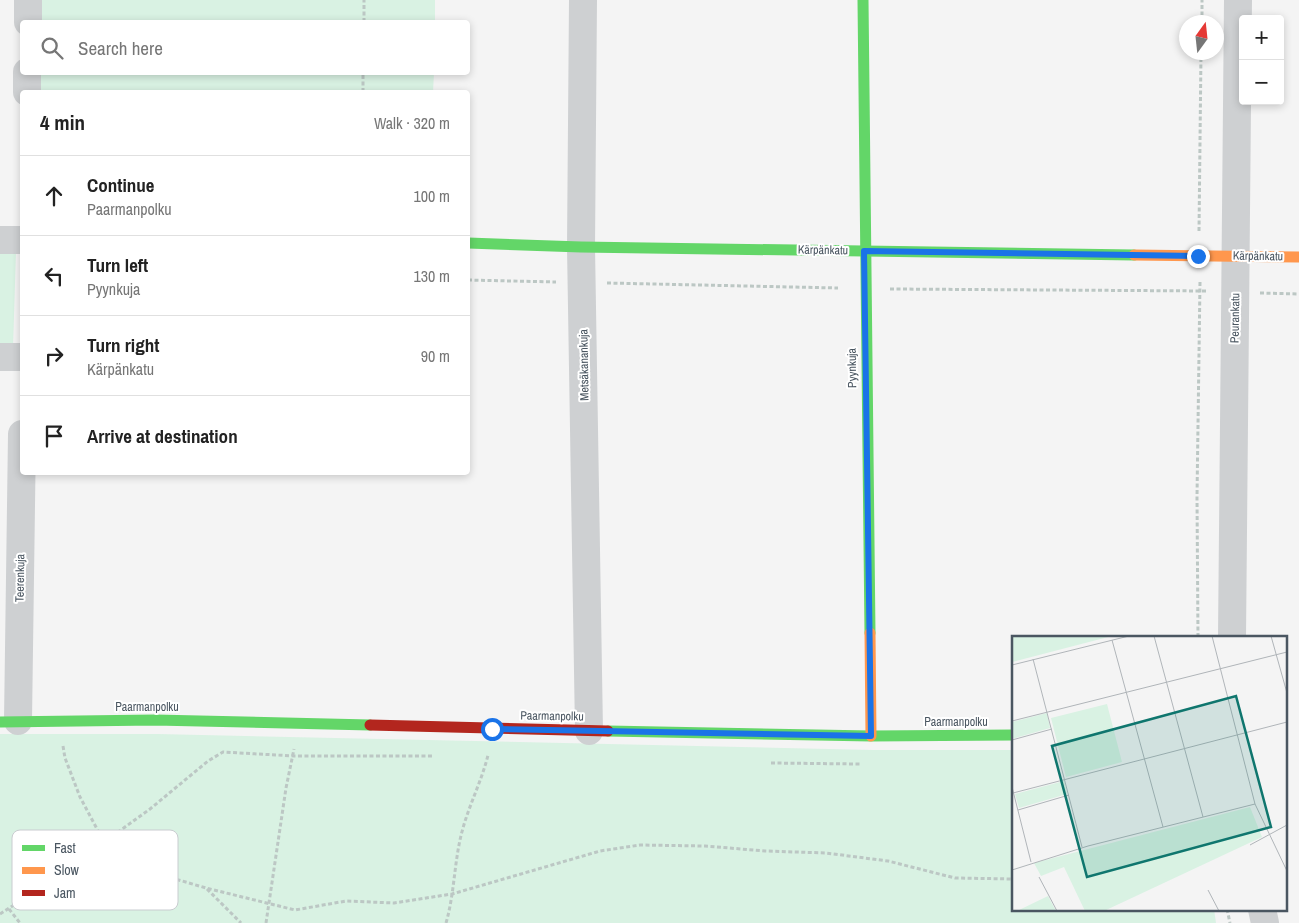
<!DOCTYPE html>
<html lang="en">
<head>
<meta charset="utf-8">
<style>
	:root { --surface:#fff; --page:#f6f6f6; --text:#222; --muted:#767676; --line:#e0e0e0 }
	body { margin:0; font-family:"Archivo Narrow",sans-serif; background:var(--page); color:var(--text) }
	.controls { position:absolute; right:15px; top:15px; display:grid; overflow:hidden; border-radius:5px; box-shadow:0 2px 8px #0003 }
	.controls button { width:45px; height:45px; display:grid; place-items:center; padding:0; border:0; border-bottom:1px solid var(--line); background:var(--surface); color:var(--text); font:25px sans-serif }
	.compass { position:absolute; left:1179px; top:15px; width:45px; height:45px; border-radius:50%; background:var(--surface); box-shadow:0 2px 8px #0003; rotate:15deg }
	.stop { position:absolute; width:15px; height:15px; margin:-11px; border:4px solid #1a73e8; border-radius:50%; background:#fff }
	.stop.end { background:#1a73e8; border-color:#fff; box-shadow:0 1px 5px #0008 }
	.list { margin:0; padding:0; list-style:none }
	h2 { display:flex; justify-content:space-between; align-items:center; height:65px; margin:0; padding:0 20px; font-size:21px }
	h2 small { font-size:16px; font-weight:400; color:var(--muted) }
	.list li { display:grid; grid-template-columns:32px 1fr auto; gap:15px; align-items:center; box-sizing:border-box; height:80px; padding:0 20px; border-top:1px solid var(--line) }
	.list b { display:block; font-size:19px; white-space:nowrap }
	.list p { margin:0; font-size:16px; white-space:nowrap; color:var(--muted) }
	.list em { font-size:16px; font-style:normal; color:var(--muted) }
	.icon { flex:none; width:28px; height:28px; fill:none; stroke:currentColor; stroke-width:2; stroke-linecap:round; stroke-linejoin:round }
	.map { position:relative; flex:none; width:1299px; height:923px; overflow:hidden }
	.search { position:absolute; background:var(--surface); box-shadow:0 2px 8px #0003; left:20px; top:20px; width:450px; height:55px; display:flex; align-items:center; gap:12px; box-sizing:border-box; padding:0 18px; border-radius:5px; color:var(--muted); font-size:19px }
	.panel { position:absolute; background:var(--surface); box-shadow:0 2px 8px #0003; left:20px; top:90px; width:450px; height:385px; border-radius:5px }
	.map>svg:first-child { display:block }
	.green { fill:#d9f2e3 }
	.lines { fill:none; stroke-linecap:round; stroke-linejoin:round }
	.path { stroke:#bcc7c4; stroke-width:3; stroke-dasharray:4 2.5; stroke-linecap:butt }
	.street { stroke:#ced0d2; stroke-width:28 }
	.fast { stroke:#63d668; stroke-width:11 }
	.slow { stroke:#ff974d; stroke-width:11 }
	.jam { stroke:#b3261e; stroke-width:11 }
	.route { stroke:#1a73e8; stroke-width:6 }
	.labels { text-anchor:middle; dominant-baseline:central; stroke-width:4; stroke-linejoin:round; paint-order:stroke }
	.street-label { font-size:12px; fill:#4a5661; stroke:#fff }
	.inset-road { fill:none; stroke:#b0b5b9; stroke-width:1 }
	.view { fill:#0f766e; fill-opacity:0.15; stroke:#0f766e; stroke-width:2.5 }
	.inset-edge { fill:none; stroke:#4a5661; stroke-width:2.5 }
	.key { fill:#fff; stroke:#c9ccd0; stroke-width:1 }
	.key-label { font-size:14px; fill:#4a5661 }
</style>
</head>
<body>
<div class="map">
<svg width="1299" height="923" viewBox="0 0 1299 923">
	<rect width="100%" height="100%" fill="#f4f4f4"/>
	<g class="green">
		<polygon points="39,0 435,0 435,22 38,22"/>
		<polygon points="38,73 434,73 433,92 37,92"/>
		<polygon points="0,251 16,251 13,347 0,347"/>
		<polygon points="0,734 158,734 874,750 1013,750 1013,909 1214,909 1216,923 0,923"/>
	</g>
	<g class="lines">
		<g class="path">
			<polyline points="364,22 364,0"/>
			<polyline points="1202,22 1202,0"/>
			<polyline points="363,92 363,72"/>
			<polyline points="1199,231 1201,52"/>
			<polyline points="468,280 556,282"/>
			<polyline points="607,283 838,288"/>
			<polyline points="890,289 1208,291"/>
			<polyline points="1260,293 1299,294"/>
			<polyline points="1198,637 1197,497 1200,282"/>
			<polyline points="63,746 65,758 80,797 104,842 131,866 206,888 295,910 346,901 394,903 452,894 600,851 640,845 705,846 765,851 826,853 888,861 955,878 1013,879"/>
			<polyline points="771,763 860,764"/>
			<polyline points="207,889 241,923"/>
			<polyline points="9,909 20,923"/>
			<polyline points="1227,909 1230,923"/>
			<polyline points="0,914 46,884 150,809 208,761 223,752 294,756 432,756"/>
			<polyline points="266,923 286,788 294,749"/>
			<path d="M446 923C455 892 454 859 463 828 470 803 482 780 488 755"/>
		</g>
		<g class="street">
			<polyline points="583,0 581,247 589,731"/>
			<polyline points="28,22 28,0"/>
			<polyline points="27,92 27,72"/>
			<polyline points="0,240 22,240"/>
			<polyline points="0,357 22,357"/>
			<polyline points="1232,637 1238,0"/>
			<polyline points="18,721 22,434"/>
			<polyline points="1262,909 1265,923"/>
		</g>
		<g class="fast">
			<polyline points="863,0 870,633"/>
			<polyline points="468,243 581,247 1134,255"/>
			<polyline points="0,722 155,720 370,725"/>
			<polyline points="608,731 871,736 1013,735"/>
		</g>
		<g class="slow">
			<polyline points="1134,255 1299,257"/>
			<polyline points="870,633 871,736"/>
		</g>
		<polyline class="jam" points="370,725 608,731"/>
	</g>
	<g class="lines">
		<polyline class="route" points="492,729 871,736 864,251 1198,256"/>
	</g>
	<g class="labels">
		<g class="street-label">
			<text transform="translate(823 250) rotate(1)">Kärpänkatu</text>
			<text transform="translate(1258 256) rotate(1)">Kärpänkatu</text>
			<text transform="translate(1235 318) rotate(-89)">Peurankatu</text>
			<text transform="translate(584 365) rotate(-91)">Metsäkanankuja</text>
			<text transform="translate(852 368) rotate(-91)">Pyynkuja</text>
			<text transform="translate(20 578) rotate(-89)">Teerenkuja</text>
			<text x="147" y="707">Paarmanpolku</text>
			<text transform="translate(552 716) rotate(1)">Paarmanpolku</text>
			<text x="956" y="722">Paarmanpolku</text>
		</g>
	</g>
	<g transform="translate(1012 636)">
		<rect width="275" height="275" fill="#f4f4f4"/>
		<path d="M0 0H100L0 26ZM95 68 110 126 54 141 39 82ZM35 77 38 92 0 103V86ZM52 145 55 158 7 172 3 158ZM238 171 250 201 92 275H73L52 231 29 240 22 227ZM36 260 44 275H5Z" fill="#d9f2e3"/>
		<path class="inset-road" d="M142 0 191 181M200 0 243 168 275 235M259 0 275 57M100 4 151 191M21 23 70 211M0 29 117 0M0 85 275 16M0 104 40 93M0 151 19 226M1 157 275 86M6 174 57 159M238 209 275 189M0 234 76 210 243 168M27 241 45 275M196 254 207 275"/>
		<path class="view" d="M224 60 259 191 75 241 40 110Z"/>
		<rect width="275" height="275" class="inset-edge"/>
	</g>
	<rect x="12" y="830" width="166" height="80" rx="8" class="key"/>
	<rect x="22" y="845" width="23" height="6" fill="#63d668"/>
	<rect x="22" y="867" width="23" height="7" fill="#ff974d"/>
	<rect x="22" y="890" width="23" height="6" fill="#b3261e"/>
	<g class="key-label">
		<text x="54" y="853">Fast</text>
		<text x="54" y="875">Slow</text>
		<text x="54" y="898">Jam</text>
	</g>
</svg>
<div class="controls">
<button>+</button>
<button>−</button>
</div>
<svg class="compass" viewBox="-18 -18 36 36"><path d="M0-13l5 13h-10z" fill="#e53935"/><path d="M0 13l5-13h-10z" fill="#767676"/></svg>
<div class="stop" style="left:492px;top:729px"></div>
<div class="stop end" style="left:1198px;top:256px"></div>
<div class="search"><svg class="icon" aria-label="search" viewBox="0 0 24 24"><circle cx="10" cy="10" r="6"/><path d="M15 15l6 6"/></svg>Search here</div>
<section class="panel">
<h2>4 min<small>Walk · 320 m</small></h2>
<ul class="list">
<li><svg class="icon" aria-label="ahead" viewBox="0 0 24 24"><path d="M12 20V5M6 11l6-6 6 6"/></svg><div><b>Continue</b><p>Paarmanpolku</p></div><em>100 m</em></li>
<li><svg class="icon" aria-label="left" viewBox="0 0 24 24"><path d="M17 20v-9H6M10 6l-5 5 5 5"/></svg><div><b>Turn left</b><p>Pyynkuja</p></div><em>130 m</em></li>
<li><svg class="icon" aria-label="right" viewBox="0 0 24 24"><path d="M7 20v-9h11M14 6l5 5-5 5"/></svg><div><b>Turn right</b><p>Kärpänkatu</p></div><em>90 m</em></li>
<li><svg class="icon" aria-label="arrive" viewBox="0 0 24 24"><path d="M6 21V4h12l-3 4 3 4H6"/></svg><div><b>Arrive at destination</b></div></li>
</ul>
</section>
</div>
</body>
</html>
